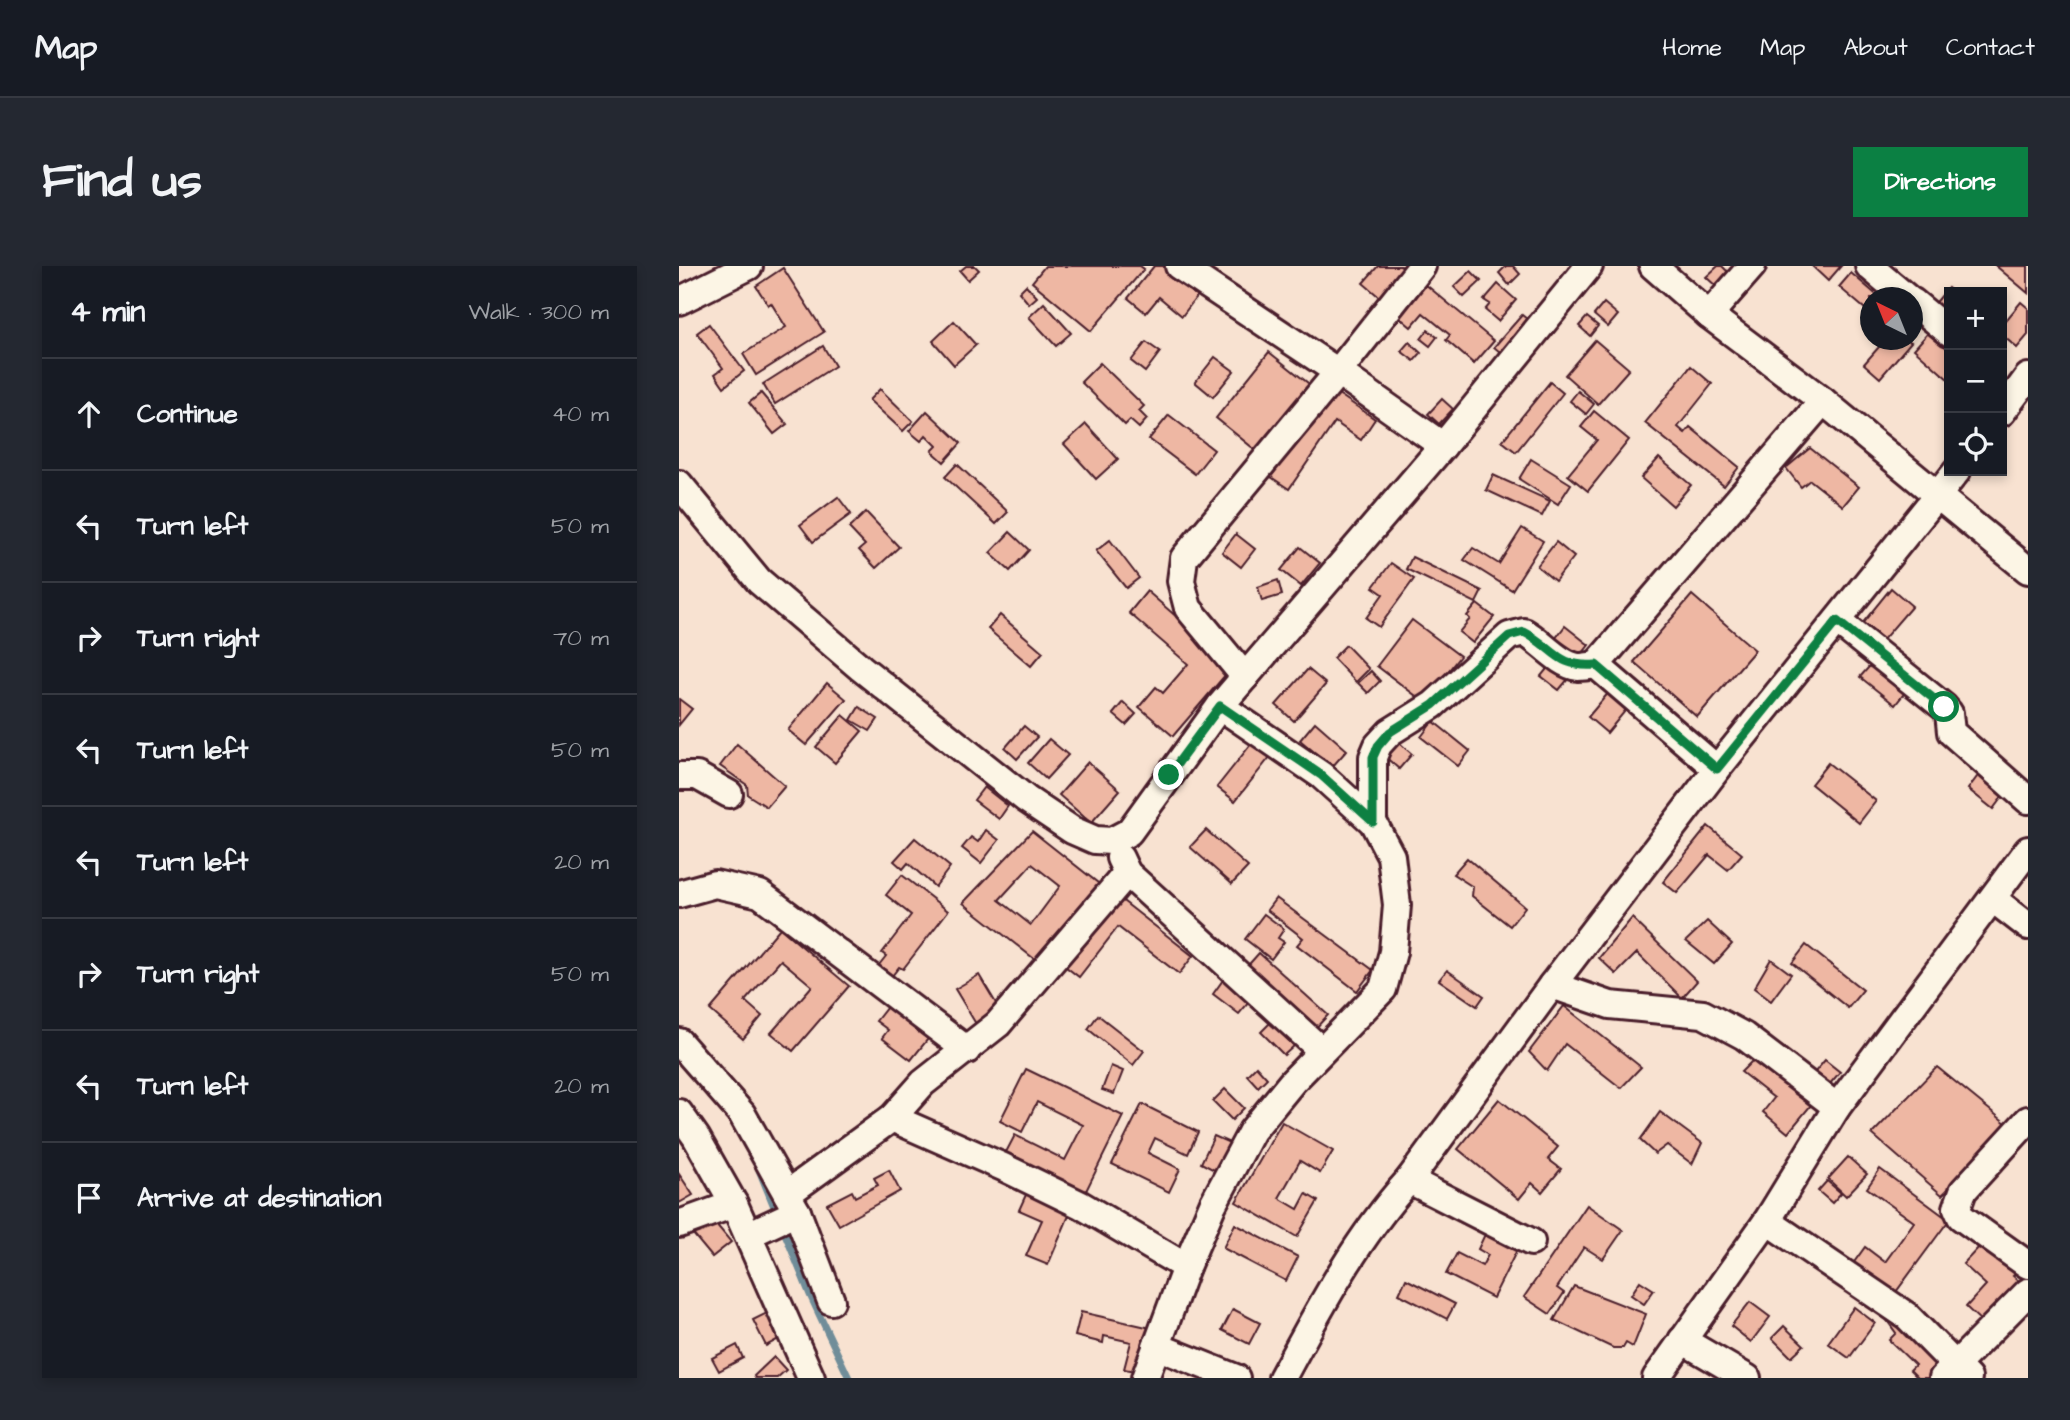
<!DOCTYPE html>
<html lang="en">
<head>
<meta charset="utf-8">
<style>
	:root { --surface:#171b24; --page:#242831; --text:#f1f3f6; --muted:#9ea1a6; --line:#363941; --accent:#0b8043 }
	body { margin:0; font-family:"Architects Daughter",sans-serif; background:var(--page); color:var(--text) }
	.controls { position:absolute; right:21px; top:21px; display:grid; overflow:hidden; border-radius:0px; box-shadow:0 4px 10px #0003 }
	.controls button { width:63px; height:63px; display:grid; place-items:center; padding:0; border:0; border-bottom:2px solid var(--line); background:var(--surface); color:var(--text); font:35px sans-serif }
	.compass { position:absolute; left:1181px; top:21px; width:63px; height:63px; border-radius:50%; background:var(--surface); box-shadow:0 4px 10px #0003; rotate:317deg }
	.stop { position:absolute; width:21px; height:21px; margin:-16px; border:5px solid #0b8043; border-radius:50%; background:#fff }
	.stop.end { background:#0b8043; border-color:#fff; box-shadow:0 2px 7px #0008 }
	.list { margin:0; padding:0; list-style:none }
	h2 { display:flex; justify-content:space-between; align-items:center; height:91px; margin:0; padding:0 28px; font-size:30px }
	h2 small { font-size:23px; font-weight:400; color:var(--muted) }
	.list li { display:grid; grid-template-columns:46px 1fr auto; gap:21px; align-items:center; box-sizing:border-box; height:112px; padding:0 28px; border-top:2px solid var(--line) }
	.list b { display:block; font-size:26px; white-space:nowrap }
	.list em { font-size:23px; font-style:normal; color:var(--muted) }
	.icon { flex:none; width:38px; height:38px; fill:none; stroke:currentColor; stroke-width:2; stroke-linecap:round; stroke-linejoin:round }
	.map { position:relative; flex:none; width:1349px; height:1112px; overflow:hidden; border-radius:0px }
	header { display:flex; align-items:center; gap:42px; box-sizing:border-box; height:98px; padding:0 35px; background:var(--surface); border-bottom:2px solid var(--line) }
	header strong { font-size:33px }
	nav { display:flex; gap:38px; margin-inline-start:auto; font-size:24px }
	.intro { display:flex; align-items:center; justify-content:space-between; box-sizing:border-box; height:168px; padding:0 42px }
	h1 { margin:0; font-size:49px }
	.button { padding:18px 32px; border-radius:0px; background:var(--accent); color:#fff; font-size:24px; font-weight:700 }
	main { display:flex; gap:42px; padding:0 42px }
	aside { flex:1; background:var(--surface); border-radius:0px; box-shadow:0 4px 10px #0003 }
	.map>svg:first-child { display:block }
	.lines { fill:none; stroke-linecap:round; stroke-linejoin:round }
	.stream { stroke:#6f8d99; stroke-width:7 }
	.building { fill:#eeb7a3; stroke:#4a1f2b; stroke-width:2; fill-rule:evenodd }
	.minor-casing { stroke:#4a1f2b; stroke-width:32 }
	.minor { stroke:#fcf5e5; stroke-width:26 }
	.route { stroke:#0b8043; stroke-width:9 }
</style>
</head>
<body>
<header>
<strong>Map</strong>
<nav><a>Home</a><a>Map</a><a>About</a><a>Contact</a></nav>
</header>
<div class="intro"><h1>Find us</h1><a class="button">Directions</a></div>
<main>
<aside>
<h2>4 min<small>Walk · 300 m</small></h2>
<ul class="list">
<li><svg class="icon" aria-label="ahead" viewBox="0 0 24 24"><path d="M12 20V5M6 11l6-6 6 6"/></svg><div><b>Continue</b></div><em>40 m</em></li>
<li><svg class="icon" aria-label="left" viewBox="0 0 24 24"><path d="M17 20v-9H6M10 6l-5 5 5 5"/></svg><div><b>Turn left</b></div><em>50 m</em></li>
<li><svg class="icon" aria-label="right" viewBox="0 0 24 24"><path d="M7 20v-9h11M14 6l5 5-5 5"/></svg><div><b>Turn right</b></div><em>70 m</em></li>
<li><svg class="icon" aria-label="left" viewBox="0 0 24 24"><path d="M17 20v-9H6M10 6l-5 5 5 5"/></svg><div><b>Turn left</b></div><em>50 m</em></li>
<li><svg class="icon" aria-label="left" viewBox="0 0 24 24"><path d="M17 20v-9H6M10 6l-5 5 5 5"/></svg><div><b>Turn left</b></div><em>20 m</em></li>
<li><svg class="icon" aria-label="right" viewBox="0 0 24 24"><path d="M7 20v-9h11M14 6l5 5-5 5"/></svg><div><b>Turn right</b></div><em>50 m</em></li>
<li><svg class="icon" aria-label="left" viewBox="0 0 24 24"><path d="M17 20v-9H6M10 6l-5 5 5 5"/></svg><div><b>Turn left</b></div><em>20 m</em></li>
<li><svg class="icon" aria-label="arrive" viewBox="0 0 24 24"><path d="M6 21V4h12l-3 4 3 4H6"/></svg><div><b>Arrive at destination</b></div></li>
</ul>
</aside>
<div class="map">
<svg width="1349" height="1112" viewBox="0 0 1349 1112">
	<rect width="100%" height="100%" fill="#f8e2d1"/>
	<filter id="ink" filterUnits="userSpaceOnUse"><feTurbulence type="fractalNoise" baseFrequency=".0143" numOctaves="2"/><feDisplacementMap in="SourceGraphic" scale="14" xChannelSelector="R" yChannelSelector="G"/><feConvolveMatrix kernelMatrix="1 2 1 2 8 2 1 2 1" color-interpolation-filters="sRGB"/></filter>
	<g filter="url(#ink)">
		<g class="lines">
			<polyline class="stream" points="80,904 131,1029 170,1112"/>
		</g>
		<g class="building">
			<polygon points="287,0 296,0 300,4 289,14 281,5"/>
			<polygon points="366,0 461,0 465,3 412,65 353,16"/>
			<polygon points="475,0 491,0 522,25 503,50 480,31 467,47 449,32"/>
			<polygon points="699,0 722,0 730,6 705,35 684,17"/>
			<polygon points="827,0 834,0 841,8 830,19 820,7"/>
			<polygon points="1039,0 1043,0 1051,8 1038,21 1027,11"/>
			<polygon points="1133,0 1162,0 1149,15"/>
			<polygon points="1317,0 1349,0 1349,27"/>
			<polygon points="104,2 145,66 77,109 64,88 107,61 92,37 89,39 77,20"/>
			<polygon points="792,5 802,15 785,31 775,21"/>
			<polygon points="1172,7 1201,32 1192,32 1192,48 1160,21"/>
			<polygon points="740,13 815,75 795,98 767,74 771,69 744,47 732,61 713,45"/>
			<polygon points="819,18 837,34 819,55 806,44 811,38 805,34"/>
			<polygon points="347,19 358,31 350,38 340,26"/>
			<polygon points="1269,22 1274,26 1270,26 1270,54 1254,40"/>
			<polygon points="1342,36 1349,42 1349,69 1338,82 1323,69 1323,59"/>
			<polygon points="365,37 392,67 377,80 350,51"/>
			<polygon points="925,37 939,49 929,61 915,49"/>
			<polygon points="843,49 855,59 828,92 815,81"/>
			<polygon points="908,51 919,60 911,70 900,60"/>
			<polygon points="275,55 297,79 275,99 254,75"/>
			<polygon points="30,58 65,105 45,121 36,108 44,102 18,67"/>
			<polygon points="749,64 758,71 751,80 742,73"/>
			<polygon points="1250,66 1270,84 1270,114 1235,83"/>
			<polygon points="916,74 950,103 919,138 886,109"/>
			<polygon points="1206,74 1229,74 1232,76 1201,112 1185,98"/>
			<polygon points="467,76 481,86 466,106 452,95"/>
			<polygon points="730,76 742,87 735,95 722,85"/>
			<polygon points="144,80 156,100 96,138 84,118"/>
			<polygon points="590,86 639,125 585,191 537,152"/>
			<polygon points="536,91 555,105 534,131 516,116"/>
			<polygon points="421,97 465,140 460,145 468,153 460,162 451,154 446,159 402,116"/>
			<polygon points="1012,100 1033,118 999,161 1006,167 1011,161 1060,201 1045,220 966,157"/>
			<polygon points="871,116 884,127 837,186 823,175"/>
			<polygon points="201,123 234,155 224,165 190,134"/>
			<polygon points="652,123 696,153 682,174 656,156 610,223 592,211"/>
			<polygon points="899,125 915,138 907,148 891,135"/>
			<polygon points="82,127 108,158 95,168 70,137"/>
			<polygon points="763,133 774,143 760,158 749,148"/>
			<polygon points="248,145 282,177 265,196 253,185 258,180 247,169 242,175 230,165"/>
			<polygon points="915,145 950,174 909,225 889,209 918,174 902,161"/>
			<polygon points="490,149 535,184 516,208 470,173"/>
			<polygon points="407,158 439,193 417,213 385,178"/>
			<polygon points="1131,182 1180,221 1164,240 1131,214 1122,221 1107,202"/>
			<polygon points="980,192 1012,219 994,240 962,212"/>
			<polygon points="852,193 892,218 879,238 840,213"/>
			<polygon points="278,198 329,246 317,258 266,211"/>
			<polygon points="814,209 871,235 863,250 807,224"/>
			<polygon points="159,231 172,248 134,276 121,259"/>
			<polygon points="187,246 220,281 197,302 180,284 186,279 170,262"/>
			<polygon points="843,262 864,275 833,324 785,294 794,282 820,298"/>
			<polygon points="331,266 350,284 331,305 311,287"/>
			<polygon points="557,268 576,283 562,301 543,286"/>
			<polygon points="431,274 460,312 447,322 417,285"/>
			<polygon points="877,276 895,291 876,315 858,300"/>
			<polygon points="621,281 641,297 622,320 602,304"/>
			<polygon points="733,291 803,325 797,337 727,303"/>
			<polygon points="712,297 735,313 700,361 687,352 704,328 694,321"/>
			<polygon points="599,314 603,329 583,335 579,321"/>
			<polygon points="1212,322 1233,340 1203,375 1182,359"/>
			<polygon points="468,325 554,400 494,470 460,441 477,421 484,427 509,398 450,347"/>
			<polygon points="1013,329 1076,384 1018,451 955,396"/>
			<polygon points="798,338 815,351 794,377 780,366 791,353 788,350"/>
			<polygon points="321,349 364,386 352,400 309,363"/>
			<polygon points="733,354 781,390 745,436 698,400"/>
			<polygon points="886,360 910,379 900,392 876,373"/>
			<polygon points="667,379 690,403 677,416 654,392"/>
			<polygon points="1197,393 1231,420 1216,439 1181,411"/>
			<polygon points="872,398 890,412 880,424 862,410"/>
			<polygon points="629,403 647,418 615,455 597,439"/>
			<polygon points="692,405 701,415 689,427 679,417"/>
			<polygon points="148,417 167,433 127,479 109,464"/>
			<polygon points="936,419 955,434 928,467 909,451"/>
			<polygon points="0,433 13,443 0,459"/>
			<polygon points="444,436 457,448 447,459 434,448"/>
			<polygon points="180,441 199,453 191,465 172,454"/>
			<polygon points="164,449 183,465 156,497 137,481"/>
			<polygon points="754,455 791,485 779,500 742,471"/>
			<polygon points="636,456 668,484 653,501 621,474"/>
			<polygon points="345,460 358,471 338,493 326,482"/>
			<polygon points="370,473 389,489 367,513 349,497"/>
			<polygon points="716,473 733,488 720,503 703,488"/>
			<polygon points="573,477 591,491 556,535 538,521"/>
			<polygon points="58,478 106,520 88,541 69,529 68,519 41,500"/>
			<polygon points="409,496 441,524 412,557 380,529"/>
			<polygon points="1149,497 1197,535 1180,557 1132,518"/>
			<polygon points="1304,503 1329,523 1314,543 1289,523"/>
			<polygon points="305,521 329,540 320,553 295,534"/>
			<polygon points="1029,560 1063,588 1049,604 1030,589 998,627 984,616"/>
			<polygon points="307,564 320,574 302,597 283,582 292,571 299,576"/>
			<polygon points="527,564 569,601 553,618 511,581"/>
			<path d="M353 565 424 621 363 699 284 637ZM353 598 381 620 352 659 320 634Z"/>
			<polygon points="236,572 271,601 256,621 229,597 224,603 215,595"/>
			<polygon points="788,592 846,641 831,660 793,630 794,621 774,608"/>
			<polygon points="223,609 269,645 224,703 220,701 209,715 196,704 207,690 203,687 232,649 207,629"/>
			<polygon points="435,628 514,690 500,708 439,661 400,711 382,697"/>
			<polygon points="597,632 694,704 678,725 618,679 624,672 588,644"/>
			<polygon points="585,648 605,663 599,672 605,676 592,693 566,673"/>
			<polygon points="953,652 1018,715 1003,732 958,687 937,708 920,692"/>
			<polygon points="1028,655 1053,678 1035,698 1007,675"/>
			<polygon points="101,662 170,720 114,785 92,767 133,720 102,694 66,735 83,750 64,773 31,744"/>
			<polygon points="1127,679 1184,724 1169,742 1113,697"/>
			<polygon points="580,687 649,749 633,766 564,705"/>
			<polygon points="1092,693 1112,708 1092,735 1075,722"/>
			<polygon points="768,704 805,730 798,740 760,714"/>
			<polygon points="300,709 321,744 297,758 276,723"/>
			<polygon points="544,714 571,735 560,748 534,728"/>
			<polygon points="885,740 962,801 942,822 886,778 868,805 850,786"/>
			<polygon points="208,741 249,773 232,794 203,772 209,764 197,755"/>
			<polygon points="419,749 465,785 454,799 409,763"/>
			<polygon points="592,756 615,780 605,789 582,766"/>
			<polygon points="1075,793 1133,838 1109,867 1084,846 1095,832 1062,806"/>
			<polygon points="1146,794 1161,806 1150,819 1135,807"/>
			<polygon points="432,800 444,805 435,828 423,824"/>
			<polygon points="577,800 588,812 579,821 568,809"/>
			<polygon points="1258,801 1333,862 1263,929 1193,868"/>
			<polygon points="347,803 444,850 405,929 325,890 336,869 386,894 404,859 358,836 343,866 321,855"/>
			<polygon points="546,823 565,842 553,854 534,835"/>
			<polygon points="820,833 879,881 869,893 882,903 863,926 853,917 840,933 779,883"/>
			<polygon points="463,838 519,866 509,888 476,872 469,887 501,903 490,926 433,898"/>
			<polygon points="981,846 1023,877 1013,898 988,879 976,888 961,874"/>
			<polygon points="603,856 654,885 641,907 621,895 600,932 619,943 627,928 639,935 618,971 557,936"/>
			<polygon points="535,870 553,878 539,906 522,897"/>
			<polygon points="1169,891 1188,908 1167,930 1149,913"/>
			<polygon points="1201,903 1270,954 1214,1030 1173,999 1186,981 1206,996 1235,956 1188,922"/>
			<polygon points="210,904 221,925 160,959 148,938 173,925 176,931 199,919 195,912"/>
			<polygon points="0,908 14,929 0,937"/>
			<polygon points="1148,915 1162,927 1153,937 1139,925"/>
			<polygon points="350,922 394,940 369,999 347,990 363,954 340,944"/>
			<polygon points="908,939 944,964 924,993 905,981 878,1022 885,1027 871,1048 845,1031"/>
			<polygon points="32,952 52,976 33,991 13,967"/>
			<polygon points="556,958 619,991 607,1015 544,982"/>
			<polygon points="807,966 839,982 814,1032 767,1008 778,987 803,1000 809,989 799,983"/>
			<polygon points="1302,979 1324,999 1331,992 1342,1002 1334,1010 1348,1022 1305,1058 1287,1041 1307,1019 1284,998"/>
			<polygon points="727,1013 776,1038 768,1053 720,1028"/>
			<polygon points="961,1015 975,1024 965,1038 952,1029"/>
			<polygon points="895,1020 967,1048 954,1081 947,1077 944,1082 934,1082 875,1054"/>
			<polygon points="1071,1036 1091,1051 1072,1076 1052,1060"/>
			<polygon points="1175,1041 1196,1057 1170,1092 1149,1077"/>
			<polygon points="1211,1041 1271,1100 1259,1112 1239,1112 1231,1104 1236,1099 1210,1074 1217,1067 1204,1049"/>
			<polygon points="96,1043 109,1068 87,1080 74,1054"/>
			<polygon points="554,1043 581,1057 570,1078 543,1064"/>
			<polygon points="402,1046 472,1062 461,1106 445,1103 452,1076 425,1070 424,1077 396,1070"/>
			<polygon points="1105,1060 1125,1079 1112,1091 1093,1072"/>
			<polygon points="58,1079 64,1092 40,1105 33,1092"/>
			<polygon points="95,1091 107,1104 98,1112 76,1112 75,1110"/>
		</g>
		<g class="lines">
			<defs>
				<g id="minor">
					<polyline points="500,0 659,106 764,180"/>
					<polyline points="974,0 1030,49 1144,135 1349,304"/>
					<polyline points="1190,0 1228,32"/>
					<polyline points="0,35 70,0"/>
					<polyline points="1234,36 1270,66"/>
					<polyline points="1030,49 1073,0"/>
					<polyline points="1323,146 1349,111"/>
					<polyline points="0,218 80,315 182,402 347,533 393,564 416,574 433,575 450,566 541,440 764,180 910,0"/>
					<polyline points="1158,355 1265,441 1270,447 1272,466 1349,534"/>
					<polyline points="566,411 509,342 502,315 505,292 659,106 743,0"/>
					<polyline points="1038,503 917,399 1144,135"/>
					<polyline points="0,510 18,510 50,528"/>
					<path d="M694 556V491L699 479 711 466 754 439 830 370 845 366C862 375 879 398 899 401 905 401 911 400 917 399"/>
					<polyline points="441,592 448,607 642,784"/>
					<polyline points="0,628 36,618 81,628 288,784"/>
					<polyline points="1314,633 1349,660"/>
					<polyline points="873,719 931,739 1024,748 1065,770 1158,841"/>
					<polyline points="0,776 63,848 118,946"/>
					<polyline points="0,847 17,871 55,938 0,958"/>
					<polyline points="213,852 324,901 402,939 507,1001"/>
					<polyline points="1349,854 1284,925 1278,942 1282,951 1349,999"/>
					<polyline points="730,914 852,976"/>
					<polyline points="108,928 213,852 244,817 319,758 448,607"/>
					<polyline points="55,938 132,1112"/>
					<polyline points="1088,955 1228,1050 1289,1112"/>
					<polyline points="69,969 118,946 152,1035"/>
					<polyline points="1003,1074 1068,1112"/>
					<polyline points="477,1080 557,1112"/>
					<polyline points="466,1112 507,1001 534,938 573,865 614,815 704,723 714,686 718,639 712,590 694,556 642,509 541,440"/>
					<path d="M603 1112C640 1043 677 973 730 914L873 719 1038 503 1278 205"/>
					<polyline points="977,1112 1088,955 1158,841 1349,584"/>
					<polyline points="1264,1112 1349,1026"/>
				</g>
			</defs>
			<use href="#minor" class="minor-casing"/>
			<use href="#minor" class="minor"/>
		</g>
	</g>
	<g class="lines" filter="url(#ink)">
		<path class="route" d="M490 509 541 440 642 509 694 556V491L699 480 711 466 754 439 830 370 845 366C876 382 877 402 917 399L1038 503 1158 355 1265 441"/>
	</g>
</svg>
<div class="controls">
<button>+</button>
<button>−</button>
<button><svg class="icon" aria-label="locate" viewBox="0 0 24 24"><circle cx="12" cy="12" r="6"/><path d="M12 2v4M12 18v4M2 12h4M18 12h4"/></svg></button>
</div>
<svg class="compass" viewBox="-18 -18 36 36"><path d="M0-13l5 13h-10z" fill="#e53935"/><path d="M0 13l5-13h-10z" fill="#9ea1a6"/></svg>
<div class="stop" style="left:1265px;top:441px"></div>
<div class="stop end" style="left:490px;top:509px"></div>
</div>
</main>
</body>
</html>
